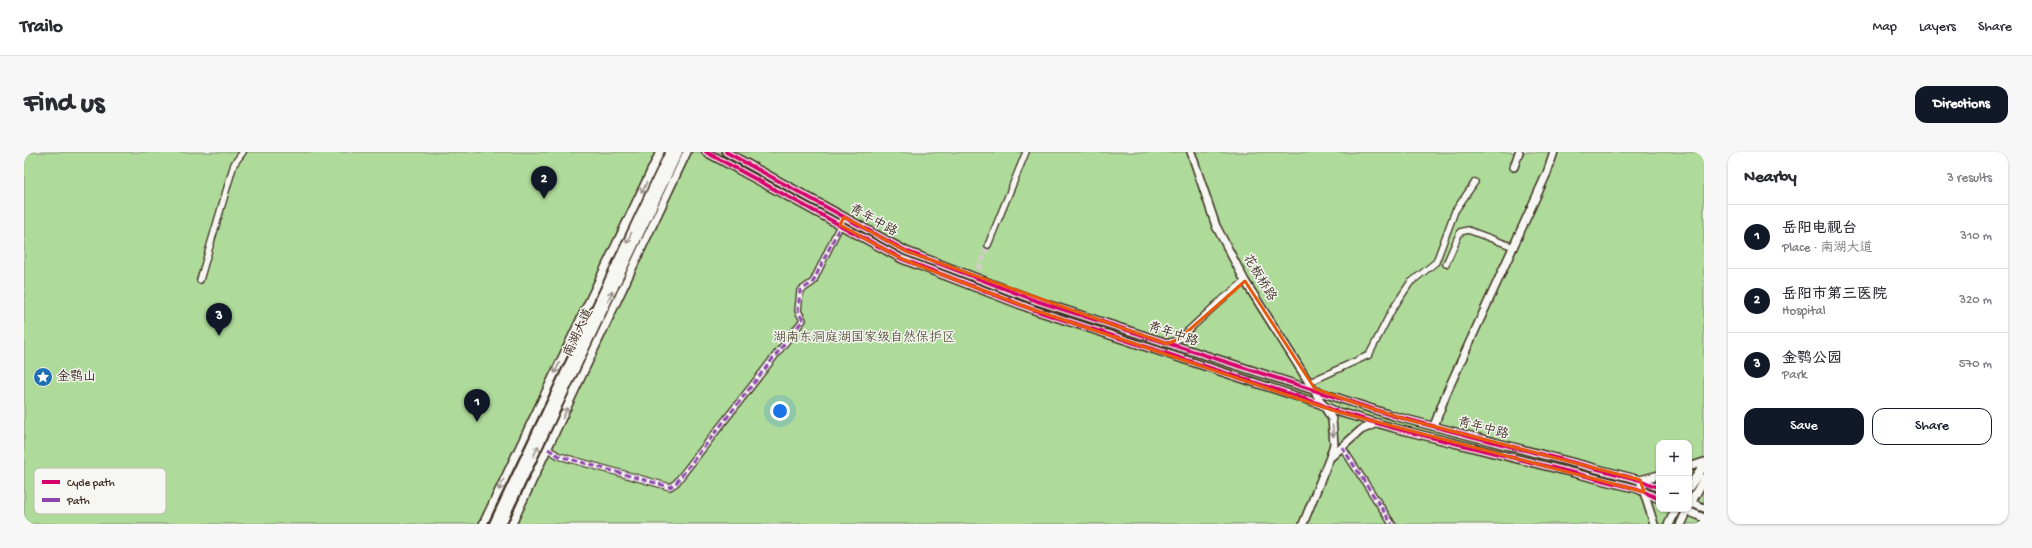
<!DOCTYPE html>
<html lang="en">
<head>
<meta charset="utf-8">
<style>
	:root { --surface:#fff; --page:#f7f7f7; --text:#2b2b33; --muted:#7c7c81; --line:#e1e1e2; --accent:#111827 }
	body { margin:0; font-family:"Gochi Hand","LXGW WenKai TC",sans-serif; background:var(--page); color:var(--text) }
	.controls { position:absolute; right:12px; bottom:12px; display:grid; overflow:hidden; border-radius:8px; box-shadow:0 1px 3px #0004 }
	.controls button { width:36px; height:36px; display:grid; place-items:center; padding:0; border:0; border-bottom:1px solid var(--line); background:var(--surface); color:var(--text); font:20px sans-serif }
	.you { position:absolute; left:756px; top:259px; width:14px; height:14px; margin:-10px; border:3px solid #fff; border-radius:50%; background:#1a73e8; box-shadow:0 0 0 6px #1a73e833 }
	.badge { display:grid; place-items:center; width:26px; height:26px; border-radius:50%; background:var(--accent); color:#fff; font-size:13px; font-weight:700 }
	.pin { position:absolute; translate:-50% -33px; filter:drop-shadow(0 1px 2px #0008) }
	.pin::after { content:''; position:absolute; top:21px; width:14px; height:12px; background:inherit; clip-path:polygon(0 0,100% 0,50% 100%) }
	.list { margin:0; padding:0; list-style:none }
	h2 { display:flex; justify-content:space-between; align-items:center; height:52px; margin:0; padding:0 16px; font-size:17px }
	h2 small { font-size:13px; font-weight:400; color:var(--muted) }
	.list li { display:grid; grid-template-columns:26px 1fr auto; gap:12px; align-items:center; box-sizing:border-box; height:64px; padding:0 16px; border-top:1px solid var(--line) }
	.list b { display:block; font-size:15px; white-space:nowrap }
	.list p { margin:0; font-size:13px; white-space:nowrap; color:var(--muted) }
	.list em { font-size:13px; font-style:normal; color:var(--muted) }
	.actions { display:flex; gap:8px; padding:12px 16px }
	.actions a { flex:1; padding:9px 0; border:1px solid var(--accent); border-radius:12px; text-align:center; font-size:14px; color:var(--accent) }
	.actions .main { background:var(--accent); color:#fff }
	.map { position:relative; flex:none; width:1680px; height:372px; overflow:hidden; border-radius:12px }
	header { display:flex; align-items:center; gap:24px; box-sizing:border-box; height:56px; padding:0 20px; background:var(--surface); border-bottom:1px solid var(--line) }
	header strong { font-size:19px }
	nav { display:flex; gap:22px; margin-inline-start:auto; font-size:14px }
	.intro { display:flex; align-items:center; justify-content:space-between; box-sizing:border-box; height:96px; padding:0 24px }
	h1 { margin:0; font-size:28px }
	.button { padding:10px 18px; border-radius:12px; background:var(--accent); color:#fff; font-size:14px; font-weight:700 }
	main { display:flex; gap:24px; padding:0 24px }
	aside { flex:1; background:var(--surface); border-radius:12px; box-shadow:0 1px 3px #0004 }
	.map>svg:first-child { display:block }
	.green { fill:#aedb9a; stroke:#74825c; fill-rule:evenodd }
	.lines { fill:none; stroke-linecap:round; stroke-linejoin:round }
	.street-tunnel { stroke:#d1cdc8; stroke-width:5.5; stroke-dasharray:5.5 3; stroke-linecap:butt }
	.street-casing { stroke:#3b2a1e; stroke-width:8 }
	.secondary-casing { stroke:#3b2a1e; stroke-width:10 }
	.primary-casing { stroke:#3b2a1e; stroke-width:11 }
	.street { stroke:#f6f6f2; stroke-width:5.5 }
	.secondary { stroke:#f6f6f2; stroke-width:7 }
	.primary { stroke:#f6f6f2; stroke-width:8 }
	.quiet { stroke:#8e44ad; stroke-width:3; stroke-dasharray:6 3; stroke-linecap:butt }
	.cycleway-casing { stroke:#f6f6f2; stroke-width:6 }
	.cycleway { stroke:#d6006c; stroke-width:4 }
	.oneway { stroke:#989088 }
	.marked { fill:none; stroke:#e8590c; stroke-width:3; stroke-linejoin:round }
	.labels { text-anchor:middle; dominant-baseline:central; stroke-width:3; stroke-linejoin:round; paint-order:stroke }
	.street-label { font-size:13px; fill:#3b2a1e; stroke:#f6f6f2 }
	.park-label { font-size:13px; fill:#58563d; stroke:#f6f6f2 }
	.poi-label { font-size:13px; fill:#3b2a1e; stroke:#f6f6f2; text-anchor:start }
	.key { fill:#f6f6f2; stroke:#beb9b2; stroke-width:1 }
	.key-label { font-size:11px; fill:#3b2a1e }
</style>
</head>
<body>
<header>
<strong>Trailo</strong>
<nav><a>Map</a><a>Layers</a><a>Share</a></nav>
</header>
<div class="intro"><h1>Find us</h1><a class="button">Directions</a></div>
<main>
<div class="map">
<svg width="1680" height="372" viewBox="0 0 1680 372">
	<rect width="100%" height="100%" fill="#f6f6f2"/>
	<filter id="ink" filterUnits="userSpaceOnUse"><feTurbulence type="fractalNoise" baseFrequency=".025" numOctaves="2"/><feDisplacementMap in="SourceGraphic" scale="8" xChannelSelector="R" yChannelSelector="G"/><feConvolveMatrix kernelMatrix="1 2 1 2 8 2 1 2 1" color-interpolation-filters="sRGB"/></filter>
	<g filter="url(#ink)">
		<path class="green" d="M0 0H1680V372H0ZM1635 291H1665V357H1635Z"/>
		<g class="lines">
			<polyline class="street-tunnel" points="951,125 964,93"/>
			<defs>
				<g id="street">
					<polyline points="964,93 1002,0"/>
					<polyline points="1422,112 1436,80 1444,78 1490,95"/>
					<polyline points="176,128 210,12 219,0"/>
					<polyline points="1144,191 1155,187 1194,151 1221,129"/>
					<polyline points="1286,230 1345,203 1368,158 1386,131 1412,110 1431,59 1451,30"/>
					<polyline points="1318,295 1368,372"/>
					<polyline points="524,297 535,304 646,335 652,331 779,168 774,159 776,139 789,130 820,65"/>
				</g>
				<g id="secondary">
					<polyline points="682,0 878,107 1010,158 1296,252 1311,259 1370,276 1614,337 1635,347"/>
					<polyline points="702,0 882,99 1013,149 1370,264 1616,328 1635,336"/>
					<polyline points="1167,0 1192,74 1221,129 1308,267 1310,292 1306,305 1279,372"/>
					<polyline points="1490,15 1495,0"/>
					<polyline points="1410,274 1422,242 1523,21 1530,0"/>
					<polyline points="1307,305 1337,278 1353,271"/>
					<polyline points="1665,315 1680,310"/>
					<polyline points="1665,350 1680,356"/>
					<polyline points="1659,357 1680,366"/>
					<polyline points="459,372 636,0"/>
					<polyline points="488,372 663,0"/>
					<polyline points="1630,372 1616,328 1635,323"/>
				</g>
				<g id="primary">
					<polyline points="1665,335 1680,314"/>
					<polyline points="1665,354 1680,327"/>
					<polyline points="470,372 646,0"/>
					<polyline points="477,372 654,0"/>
					<polyline points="1645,372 1652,357"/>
					<polyline points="1657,372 1664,357"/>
				</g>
			</defs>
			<use href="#street" class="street-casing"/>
			<use href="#secondary" class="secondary-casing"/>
			<use href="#primary" class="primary-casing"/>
			<use href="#street" class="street"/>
			<use href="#secondary" class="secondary"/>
			<use href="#primary" class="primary"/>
			<g class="quiet">
				<polyline points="1318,295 1368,372"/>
				<polyline points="524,297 535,304 646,335 652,331 779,168 774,159 776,139 789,130 818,70"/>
			</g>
			<defs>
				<g id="cycleway">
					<polyline points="682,0 878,107 1010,158 1296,252 1311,259 1370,276 1614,337 1635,347"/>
					<polyline points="702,0 882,99 1013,149 1370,264 1616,328 1635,336"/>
				</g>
			</defs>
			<use href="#cycleway" class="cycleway-casing"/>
			<use href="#cycleway" class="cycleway"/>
		</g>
		<defs><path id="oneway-shaft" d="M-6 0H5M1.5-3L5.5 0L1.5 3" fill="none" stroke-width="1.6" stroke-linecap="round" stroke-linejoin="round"/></defs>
		<g class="oneway">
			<use href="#oneway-shaft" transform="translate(620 36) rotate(115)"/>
			<use href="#oneway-shaft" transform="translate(605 86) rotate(115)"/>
			<use href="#oneway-shaft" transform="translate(586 144) rotate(-65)"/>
			<use href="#oneway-shaft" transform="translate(533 216) rotate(116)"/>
			<use href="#oneway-shaft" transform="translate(541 261) rotate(-65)"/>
			<use href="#oneway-shaft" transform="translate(1309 279) rotate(86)"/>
			<use href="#oneway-shaft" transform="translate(512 299) rotate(-65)"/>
			<use href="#oneway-shaft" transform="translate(477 333) rotate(115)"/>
		</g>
	</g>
	<path class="marked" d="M820 65 882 99 1143 192 1155 187 1221 129 1291 237 1370 264 1616 328 1620 340 1311 259 1010 158 878 107 816 73Z"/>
	<defs>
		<symbol id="sight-disc" viewBox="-11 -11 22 22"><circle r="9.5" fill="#1f6fb2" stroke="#f6f6f2"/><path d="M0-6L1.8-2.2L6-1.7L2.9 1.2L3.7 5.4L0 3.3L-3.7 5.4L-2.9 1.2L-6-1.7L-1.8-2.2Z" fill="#fff"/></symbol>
	</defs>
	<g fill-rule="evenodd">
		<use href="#sight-disc" x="8" y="214" width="22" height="22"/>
	</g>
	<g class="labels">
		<g class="street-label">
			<text transform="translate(849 69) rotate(29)">青年中路</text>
			<text transform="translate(1235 126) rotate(59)">花板桥路</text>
			<text transform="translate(555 181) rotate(-65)">南湖大道</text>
			<text transform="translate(1149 183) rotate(18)">青年中路</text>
			<text transform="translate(1459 277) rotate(15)">青年中路</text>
		</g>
		<g class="park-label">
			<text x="840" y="186">湖南东洞庭湖国家级自然保护区</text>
		</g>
		<g class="poi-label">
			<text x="33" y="225">金鹗山</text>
		</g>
	</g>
	<rect x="10" y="316" width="132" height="46" rx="6" class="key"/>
	<rect x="18" y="328" width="18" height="4" fill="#d6006c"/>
	<rect x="18" y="346" width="18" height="4" fill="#8e44ad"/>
	<g class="key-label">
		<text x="43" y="334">Cycle path</text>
		<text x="43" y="352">Path</text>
	</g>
</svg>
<div class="controls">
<button>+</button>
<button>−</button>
</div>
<div class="you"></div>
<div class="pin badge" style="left:453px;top:270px">1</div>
<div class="pin badge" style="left:520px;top:47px">2</div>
<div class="pin badge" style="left:195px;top:184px">3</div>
</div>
<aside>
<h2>Nearby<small>3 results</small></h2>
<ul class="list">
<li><span class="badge">1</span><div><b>岳阳电视台</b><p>Place · 南湖大道</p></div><em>310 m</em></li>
<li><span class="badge">2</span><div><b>岳阳市第三医院</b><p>Hospital</p></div><em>320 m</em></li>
<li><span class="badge">3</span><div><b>金鹗公园</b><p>Park</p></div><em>570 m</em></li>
</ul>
<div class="actions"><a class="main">Save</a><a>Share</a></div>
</aside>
</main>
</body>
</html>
